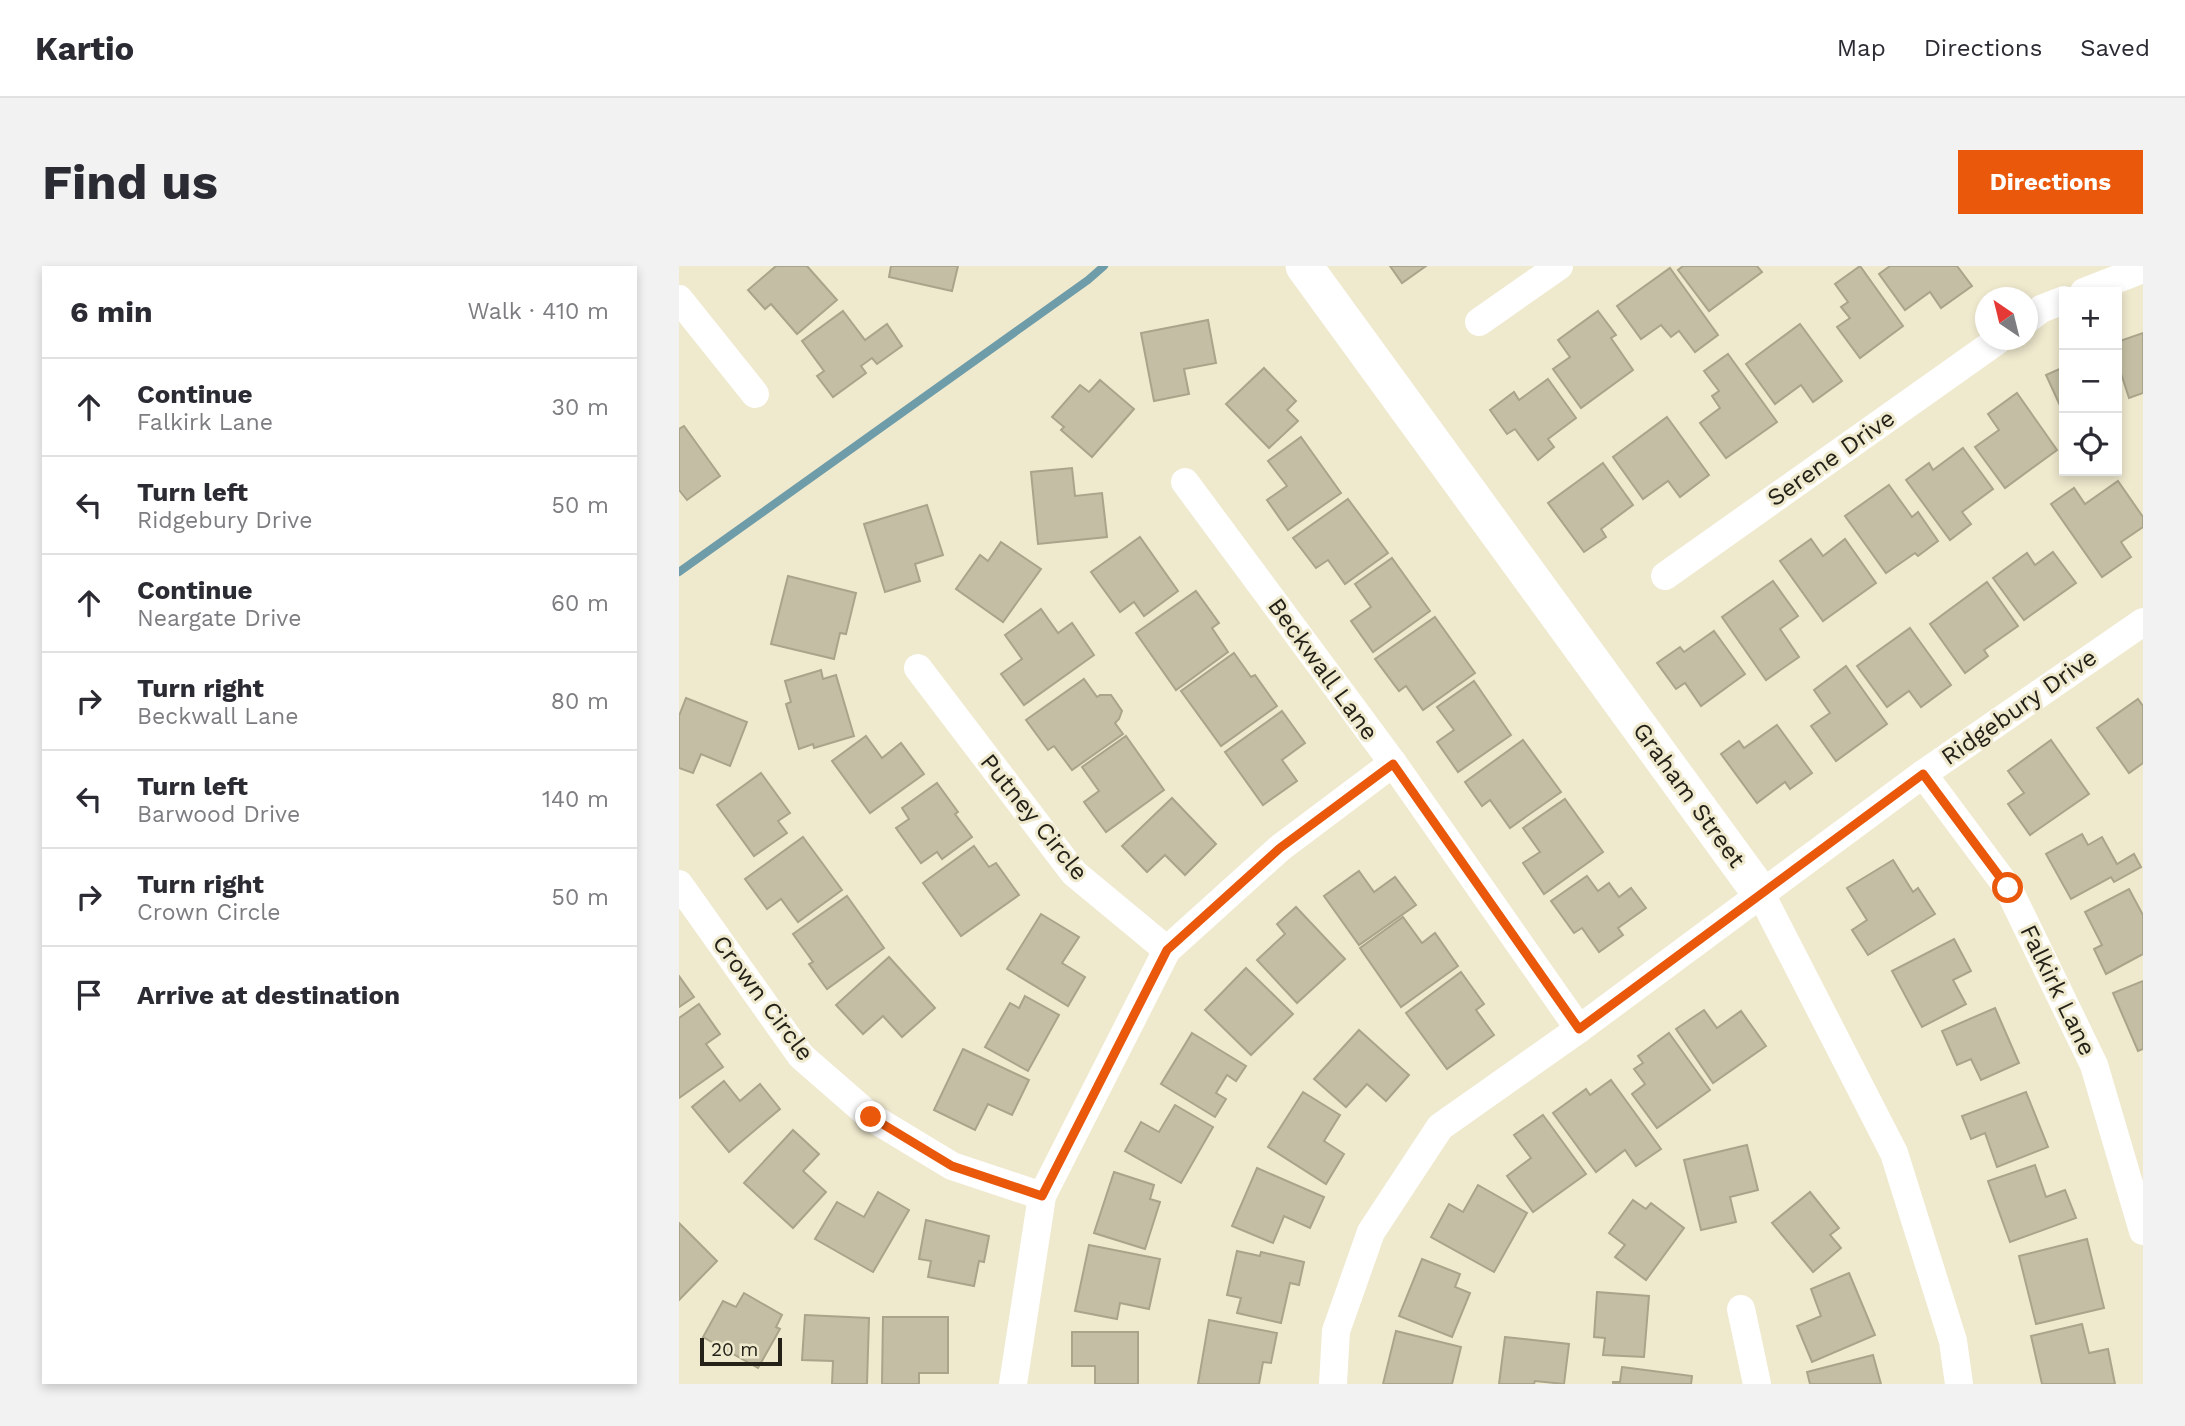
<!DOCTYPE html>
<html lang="en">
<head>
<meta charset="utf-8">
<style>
	:root { --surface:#fff; --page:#f2f2f3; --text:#2b2b33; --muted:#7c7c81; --line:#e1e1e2; --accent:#ea580c }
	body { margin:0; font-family:"Work Sans",sans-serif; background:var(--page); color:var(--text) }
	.controls { position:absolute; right:21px; top:21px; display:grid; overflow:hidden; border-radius:0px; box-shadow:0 4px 10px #0003 }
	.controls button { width:63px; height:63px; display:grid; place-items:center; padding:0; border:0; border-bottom:2px solid var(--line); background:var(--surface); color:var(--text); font:35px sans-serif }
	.compass { position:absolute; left:1296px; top:21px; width:63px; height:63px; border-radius:50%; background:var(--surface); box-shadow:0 4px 10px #0003; rotate:325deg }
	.scale { position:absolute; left:21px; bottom:18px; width:82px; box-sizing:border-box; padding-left:7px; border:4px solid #242218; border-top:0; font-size:19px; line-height:24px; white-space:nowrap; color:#242218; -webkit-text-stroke:5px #efe9ce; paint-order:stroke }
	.stop { position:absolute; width:21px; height:21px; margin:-16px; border:5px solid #ea580c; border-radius:50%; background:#fff }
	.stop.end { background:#ea580c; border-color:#fff; box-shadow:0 2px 7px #0008 }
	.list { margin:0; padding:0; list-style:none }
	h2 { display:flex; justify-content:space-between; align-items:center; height:91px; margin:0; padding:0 28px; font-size:30px }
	h2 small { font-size:23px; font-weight:400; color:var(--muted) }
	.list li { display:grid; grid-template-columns:46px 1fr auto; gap:21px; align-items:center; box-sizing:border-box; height:98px; padding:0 28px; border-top:2px solid var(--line) }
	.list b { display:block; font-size:26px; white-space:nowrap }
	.list p { margin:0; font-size:23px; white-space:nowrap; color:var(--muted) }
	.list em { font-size:23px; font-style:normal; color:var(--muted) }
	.icon { flex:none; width:38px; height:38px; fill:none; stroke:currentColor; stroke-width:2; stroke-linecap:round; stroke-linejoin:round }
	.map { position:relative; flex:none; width:1464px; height:1118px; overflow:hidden; border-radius:0px }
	header { display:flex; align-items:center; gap:42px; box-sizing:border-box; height:98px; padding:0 35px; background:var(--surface); border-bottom:2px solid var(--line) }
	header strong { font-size:33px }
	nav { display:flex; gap:38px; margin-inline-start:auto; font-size:24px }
	.intro { display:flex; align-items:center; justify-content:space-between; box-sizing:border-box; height:168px; padding:0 42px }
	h1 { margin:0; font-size:49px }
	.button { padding:18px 32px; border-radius:0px; background:var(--accent); color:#fff; font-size:24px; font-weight:700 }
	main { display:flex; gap:42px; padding:0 42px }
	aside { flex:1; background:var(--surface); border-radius:0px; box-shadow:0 4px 10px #0003 }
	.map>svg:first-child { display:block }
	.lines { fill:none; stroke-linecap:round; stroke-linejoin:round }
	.stream { stroke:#6e9ca8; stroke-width:8 }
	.building { fill:#c4bfa4; stroke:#a9a48a; stroke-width:2 }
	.minor { stroke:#fff; stroke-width:28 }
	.tertiary { stroke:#fff; stroke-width:37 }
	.route { stroke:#ea580c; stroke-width:9 }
	.labels { text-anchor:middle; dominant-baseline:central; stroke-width:6; stroke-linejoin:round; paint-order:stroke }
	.street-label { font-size:24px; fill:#242218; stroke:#efe9ce }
</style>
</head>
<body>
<header>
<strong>Kartio</strong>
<nav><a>Map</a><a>Directions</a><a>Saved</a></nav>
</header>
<div class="intro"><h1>Find us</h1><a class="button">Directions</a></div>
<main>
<aside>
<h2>6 min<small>Walk · 410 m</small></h2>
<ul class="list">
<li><svg class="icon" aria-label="ahead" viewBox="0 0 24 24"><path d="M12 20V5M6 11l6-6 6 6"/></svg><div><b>Continue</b><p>Falkirk Lane</p></div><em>30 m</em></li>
<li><svg class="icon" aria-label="left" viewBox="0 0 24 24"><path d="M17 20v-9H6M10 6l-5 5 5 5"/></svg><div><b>Turn left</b><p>Ridgebury Drive</p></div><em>50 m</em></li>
<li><svg class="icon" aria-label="ahead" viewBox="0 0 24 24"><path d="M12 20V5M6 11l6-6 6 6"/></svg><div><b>Continue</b><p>Neargate Drive</p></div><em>60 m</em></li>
<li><svg class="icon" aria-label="right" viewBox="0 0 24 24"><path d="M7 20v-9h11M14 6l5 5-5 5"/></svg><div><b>Turn right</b><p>Beckwall Lane</p></div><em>80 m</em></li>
<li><svg class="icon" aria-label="left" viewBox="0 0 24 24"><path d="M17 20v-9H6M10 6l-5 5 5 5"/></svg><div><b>Turn left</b><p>Barwood Drive</p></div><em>140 m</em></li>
<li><svg class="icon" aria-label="right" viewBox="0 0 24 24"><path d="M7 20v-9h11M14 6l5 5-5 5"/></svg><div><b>Turn right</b><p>Crown Circle</p></div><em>50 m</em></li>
<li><svg class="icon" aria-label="arrive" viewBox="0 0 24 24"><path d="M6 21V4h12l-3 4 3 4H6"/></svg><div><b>Arrive at destination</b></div></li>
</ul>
</aside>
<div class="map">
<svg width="1464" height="1118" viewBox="0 0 1464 1118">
	<rect width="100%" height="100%" fill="#efe9ce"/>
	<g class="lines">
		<polyline class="stream" points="0,306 409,14 425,0"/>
	</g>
	<g class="building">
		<polygon points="97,0 128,0 158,34 118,68 92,38 86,43 69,24"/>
		<polygon points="212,0 279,0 273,25 210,11"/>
		<polygon points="711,0 747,0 723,17"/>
		<polygon points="1004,0 1078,0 1083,6 1030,45 999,4"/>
		<polygon points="1181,0 1224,60 1181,92 1158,61 1171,52 1162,41 1169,36 1156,18"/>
		<polygon points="1211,0 1278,0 1293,20 1262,42 1251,26 1226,44 1200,8"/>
		<polygon points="991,2 1039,69 1016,86 1000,65 992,71 982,59 962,73 938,40"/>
		<polygon points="164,45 186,74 208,58 223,80 198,98 193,92 182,100 187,107 154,131 138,110 145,105 123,75"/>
		<polygon points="919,45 937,69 932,72 954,104 902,142 874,103 891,91 879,74"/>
		<polygon points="529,54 537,97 505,103 510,128 475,135 462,67"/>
		<polygon points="1121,58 1163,115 1134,136 1122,119 1096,138 1067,98"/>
		<polygon points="1464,67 1464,127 1450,132 1438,95 1438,76"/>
		<polygon points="1049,88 1098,156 1047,192 1021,157 1041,142 1033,130 1040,125 1025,105"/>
		<polygon points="1385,101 1385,145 1384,146 1367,109"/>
		<polygon points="585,102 617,135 608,144 619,155 590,182 547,138"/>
		<polygon points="869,113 897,152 869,173 875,181 859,194 836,163 828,168 811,144 835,126 840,134"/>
		<polygon points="421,114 455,143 413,191 382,164 385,161 373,151 401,119 410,126"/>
		<polygon points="1338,127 1378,184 1326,222 1296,181 1320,164 1309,148"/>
		<polygon points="988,151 1030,209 1001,231 989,215 964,233 934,191"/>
		<polygon points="5,160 41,210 8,234 0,224 0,163"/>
		<polygon points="622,171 662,227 609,264 588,234 608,220 589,195"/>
		<polygon points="1284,182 1314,223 1283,246 1292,258 1271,274 1227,214 1250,197 1254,204"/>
		<polygon points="924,197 954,239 922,263 927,271 905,286 869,237"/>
		<polygon points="393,202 396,230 423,227 428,271 359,278 352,206"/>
		<polygon points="1439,215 1464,251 1464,261 1442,276 1452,291 1423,311 1372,238 1395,222 1406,238"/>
		<polygon points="1210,219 1233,251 1239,246 1259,275 1239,290 1236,287 1207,307 1166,250"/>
		<polygon points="669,233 709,287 666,318 649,294 637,302 614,272"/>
		<polygon points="248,239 264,289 236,298 241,315 206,326 185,258"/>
		<polygon points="461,271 499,325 465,350 455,336 441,346 412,306"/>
		<polygon points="1132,273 1144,290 1166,273 1197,317 1144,355 1101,295"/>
		<polygon points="322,276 362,303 324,356 277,323 301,289 309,295"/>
		<polygon points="1374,286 1397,317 1345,354 1314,312 1348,287 1356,299"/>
		<polygon points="713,292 751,345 694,386 672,355 692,341 676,318"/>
		<polygon points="109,310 177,327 167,368 161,367 155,393 92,378"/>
		<polygon points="1094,315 1119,350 1101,363 1120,391 1087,414 1043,351"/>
		<polygon points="1308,316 1339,360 1305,384 1309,390 1286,407 1251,358"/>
		<polygon points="517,325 540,357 533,362 549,386 497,424 457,367"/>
		<polygon points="362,343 379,367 393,357 415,389 345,439 322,408 343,393 326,369"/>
		<polygon points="756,351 796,407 744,444 727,420 720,425 696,393"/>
		<polygon points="1231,362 1272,419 1242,441 1230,425 1208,441 1178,400"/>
		<polygon points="1035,365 1066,408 1022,440 1006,417 997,423 978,397 1001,381 1005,386"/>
		<polygon points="555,387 572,411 576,409 598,440 542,480 502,425"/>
		<polygon points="1167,400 1208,458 1157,495 1132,460 1151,447 1135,424"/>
		<polygon points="142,404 144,413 157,409 175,470 135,482 134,478 120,483 107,438 112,436 106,415"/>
		<polygon points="405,413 418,431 421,429 432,429 443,445 440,453 436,457 444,468 393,504 375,480 369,484 347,454"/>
		<polygon points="795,415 832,469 779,506 758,476 775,464 758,441"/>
		<polygon points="7,432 68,456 51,500 22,488 14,507 0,502 0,450"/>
		<polygon points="1459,433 1464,440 1464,497 1450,507 1418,462"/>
		<polygon points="603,445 626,477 603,494 618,515 584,539 546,486"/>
		<polygon points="1098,459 1133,507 1111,523 1106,516 1078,537 1042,488 1060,475 1065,482"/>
		<polygon points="187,470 203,492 222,477 245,508 191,547 153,495"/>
		<polygon points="447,470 485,524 427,566 405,536 420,525 403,501"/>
		<polygon points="844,474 882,526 831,562 811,534 803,540 786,516"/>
		<polygon points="1372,474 1410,528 1351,569 1329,538 1345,527 1329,505"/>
		<polygon points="82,507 111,547 99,555 108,567 75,590 38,539"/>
		<polygon points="258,517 279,546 276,548 293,571 263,593 258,586 242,597 217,562 230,553 223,542"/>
		<polygon points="493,532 537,578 506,609 486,589 468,606 443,580"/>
		<polygon points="886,533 924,586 865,628 844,597 861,586 844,562"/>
		<polygon points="1403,568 1409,579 1423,571 1438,598 1455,588 1462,601 1435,616 1432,611 1392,633 1367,588"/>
		<polygon points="124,571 163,624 119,656 102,633 88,643 66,613"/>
		<polygon points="295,580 310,601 317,597 340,629 282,670 244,617"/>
		<polygon points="1214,594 1234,626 1239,622 1256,648 1189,689 1173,664 1188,654 1168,622"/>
		<polygon points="680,605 695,626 716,611 737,639 680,679 645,630"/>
		<polygon points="908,610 919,625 930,617 940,631 952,622 967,642 939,662 944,669 920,686 903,662 895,667 872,635"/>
		<polygon points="1450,623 1464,649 1464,688 1427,708 1415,683 1423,679 1406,646"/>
		<polygon points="168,630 205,682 148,723 130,698 134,696 114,668"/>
		<polygon points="617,641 666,693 618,737 578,694 606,668 598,658"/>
		<polygon points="362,648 400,671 383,697 406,711 389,740 328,703"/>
		<polygon points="724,651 743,677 756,667 779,700 722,741 681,682"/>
		<polygon points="1275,673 1292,705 1274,714 1287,738 1243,761 1213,705"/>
		<polygon points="210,691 256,742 223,771 204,750 184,768 157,739"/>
		<polygon points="567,702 614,748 572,789 526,744"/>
		<polygon points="782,706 805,738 797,744 815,769 768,803 727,747"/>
		<polygon points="0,710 15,731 0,741"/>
		<polygon points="1464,715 1464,783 1459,785 1434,727"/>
		<polygon points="346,730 380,749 349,805 306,781 331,737 340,742"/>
		<polygon points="20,738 41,768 27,778 44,801 0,832 0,752"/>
		<polygon points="1316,742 1340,797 1302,814 1292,793 1278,799 1263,765"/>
		<polygon points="1025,744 1038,762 1062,745 1087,780 1034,817 997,763"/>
		<polygon points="680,764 730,809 707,835 688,818 667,841 635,813"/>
		<polygon points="513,767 567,800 557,815 548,809 537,827 547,833 536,851 482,818"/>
		<polygon points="990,767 1031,824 978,862 953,828 966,818 955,803 964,797 959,790"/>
		<polygon points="284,783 350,814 333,849 309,838 296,864 255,844"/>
		<polygon points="932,814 982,883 957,900 946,884 917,906 874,847 907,823 911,829"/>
		<polygon points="45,815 61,835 81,818 101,843 50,886 13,841"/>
		<polygon points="624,826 661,849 645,875 665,888 647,918 589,881"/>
		<polygon points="1347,826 1369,881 1318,901 1306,867 1292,873 1283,850"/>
		<polygon points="496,839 534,861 502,917 446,885 462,856 480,866"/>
		<polygon points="864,849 907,908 854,946 828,910 852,892 835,869"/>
		<polygon points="114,864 140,888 124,905 147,926 114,962 65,917"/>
		<polygon points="1068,879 1079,924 1051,931 1057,956 1022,964 1005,894"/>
		<polygon points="1356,899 1367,931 1386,924 1397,952 1331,976 1309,915"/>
		<polygon points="578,902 645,931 631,962 605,950 594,977 553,960"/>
		<polygon points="435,906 475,919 471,933 481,936 466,983 415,967"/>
		<polygon points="799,919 848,947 815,1006 752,971 770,938 784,946"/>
		<polygon points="199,926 230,944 194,1006 136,973 158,936 185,951"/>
		<polygon points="1131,926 1160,962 1151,969 1162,982 1134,1006 1093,957"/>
		<polygon points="954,934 967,943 972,937 1005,962 967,1014 936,991 946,979 930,967"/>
		<polygon points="247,954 310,970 305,996 300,995 295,1020 249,1011 252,995 240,993"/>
		<polygon points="0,957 38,995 0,1034"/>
		<polygon points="1408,973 1425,1042 1357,1058 1340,990"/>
		<polygon points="410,979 481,993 470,1043 441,1037 438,1053 396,1045"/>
		<polygon points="558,985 581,990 582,986 625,996 620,1019 611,1017 602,1057 558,1047 562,1032 548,1029"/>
		<polygon points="743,993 781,1008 776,1021 791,1027 773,1071 720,1050"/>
		<polygon points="1170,1007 1196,1069 1133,1096 1118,1060 1142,1050 1132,1023"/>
		<polygon points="918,1026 970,1030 965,1091 924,1089 926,1072 915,1071"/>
		<polygon points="65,1027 103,1049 97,1061 101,1063 79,1102 24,1071 44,1035 57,1041"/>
		<polygon points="126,1049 190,1052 188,1118 153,1118 154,1095 123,1094"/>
		<polygon points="204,1051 269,1051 269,1107 240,1107 240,1118 203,1118"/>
		<polygon points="530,1054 598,1067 592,1097 584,1096 580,1118 519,1118"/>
		<polygon points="1403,1058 1410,1087 1429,1083 1436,1118 1363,1118 1352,1070"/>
		<polygon points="717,1065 782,1081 773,1118 704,1118"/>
		<polygon points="393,1066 459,1066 459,1118 416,1118 416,1100 393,1100"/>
		<polygon points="826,1071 890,1078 885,1118 856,1115 855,1118 820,1118"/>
		<polygon points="1194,1089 1202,1118 1131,1118 1128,1106"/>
		<polygon points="943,1101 1013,1110 1012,1118 934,1118 934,1116 941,1116"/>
	</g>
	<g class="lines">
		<g class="minor">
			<polyline points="1405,26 1464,3"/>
			<polyline points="0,33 76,128"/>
			<polyline points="1349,53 1362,43 1385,34"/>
			<polyline points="800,56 880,0"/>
			<polyline points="506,216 714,497 900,763"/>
			<polyline points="986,310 1319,74"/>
			<polyline points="239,402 395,607 488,684"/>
			<polyline points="1244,508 1329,622 1415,799 1464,965"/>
			<polyline points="0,618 122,790 192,851 273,900 363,930"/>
			<polyline points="1082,628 1215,887 1274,1075 1280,1118"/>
			<polyline points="1062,1043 1078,1118"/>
			<polyline points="334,1118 363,930 488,684 601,582 714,497"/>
			<polyline points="654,1118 657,1065 692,966 761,861 900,763 1244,508 1464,356"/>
		</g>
		<polyline class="tertiary" points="625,0 1082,628"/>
	</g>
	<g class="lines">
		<polyline class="route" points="192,851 273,900 363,930 488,684 601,582 714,498 900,763 1244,508 1329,622"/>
	</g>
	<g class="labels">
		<g class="street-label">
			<text transform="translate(1152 192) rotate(-35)">Serene Drive</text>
			<text transform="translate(644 403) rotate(54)">Beckwall Lane</text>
			<text transform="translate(1340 441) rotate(-35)">Ridgebury Drive</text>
			<text transform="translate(1010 529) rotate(54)">Graham Street</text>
			<text transform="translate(355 551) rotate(51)">Putney Circle</text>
			<text transform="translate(1379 724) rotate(64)">Falkirk Lane</text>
			<text transform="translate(84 732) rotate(53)">Crown Circle</text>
		</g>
	</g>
</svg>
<div class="controls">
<button>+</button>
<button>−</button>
<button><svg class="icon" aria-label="locate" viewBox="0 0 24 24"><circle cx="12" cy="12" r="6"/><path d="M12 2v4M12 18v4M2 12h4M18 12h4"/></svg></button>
</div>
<svg class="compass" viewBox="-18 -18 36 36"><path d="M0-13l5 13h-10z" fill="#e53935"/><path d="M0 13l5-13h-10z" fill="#7c7c81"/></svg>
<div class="scale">20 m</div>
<div class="stop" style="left:1329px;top:622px"></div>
<div class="stop end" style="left:192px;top:851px"></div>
</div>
</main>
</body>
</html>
